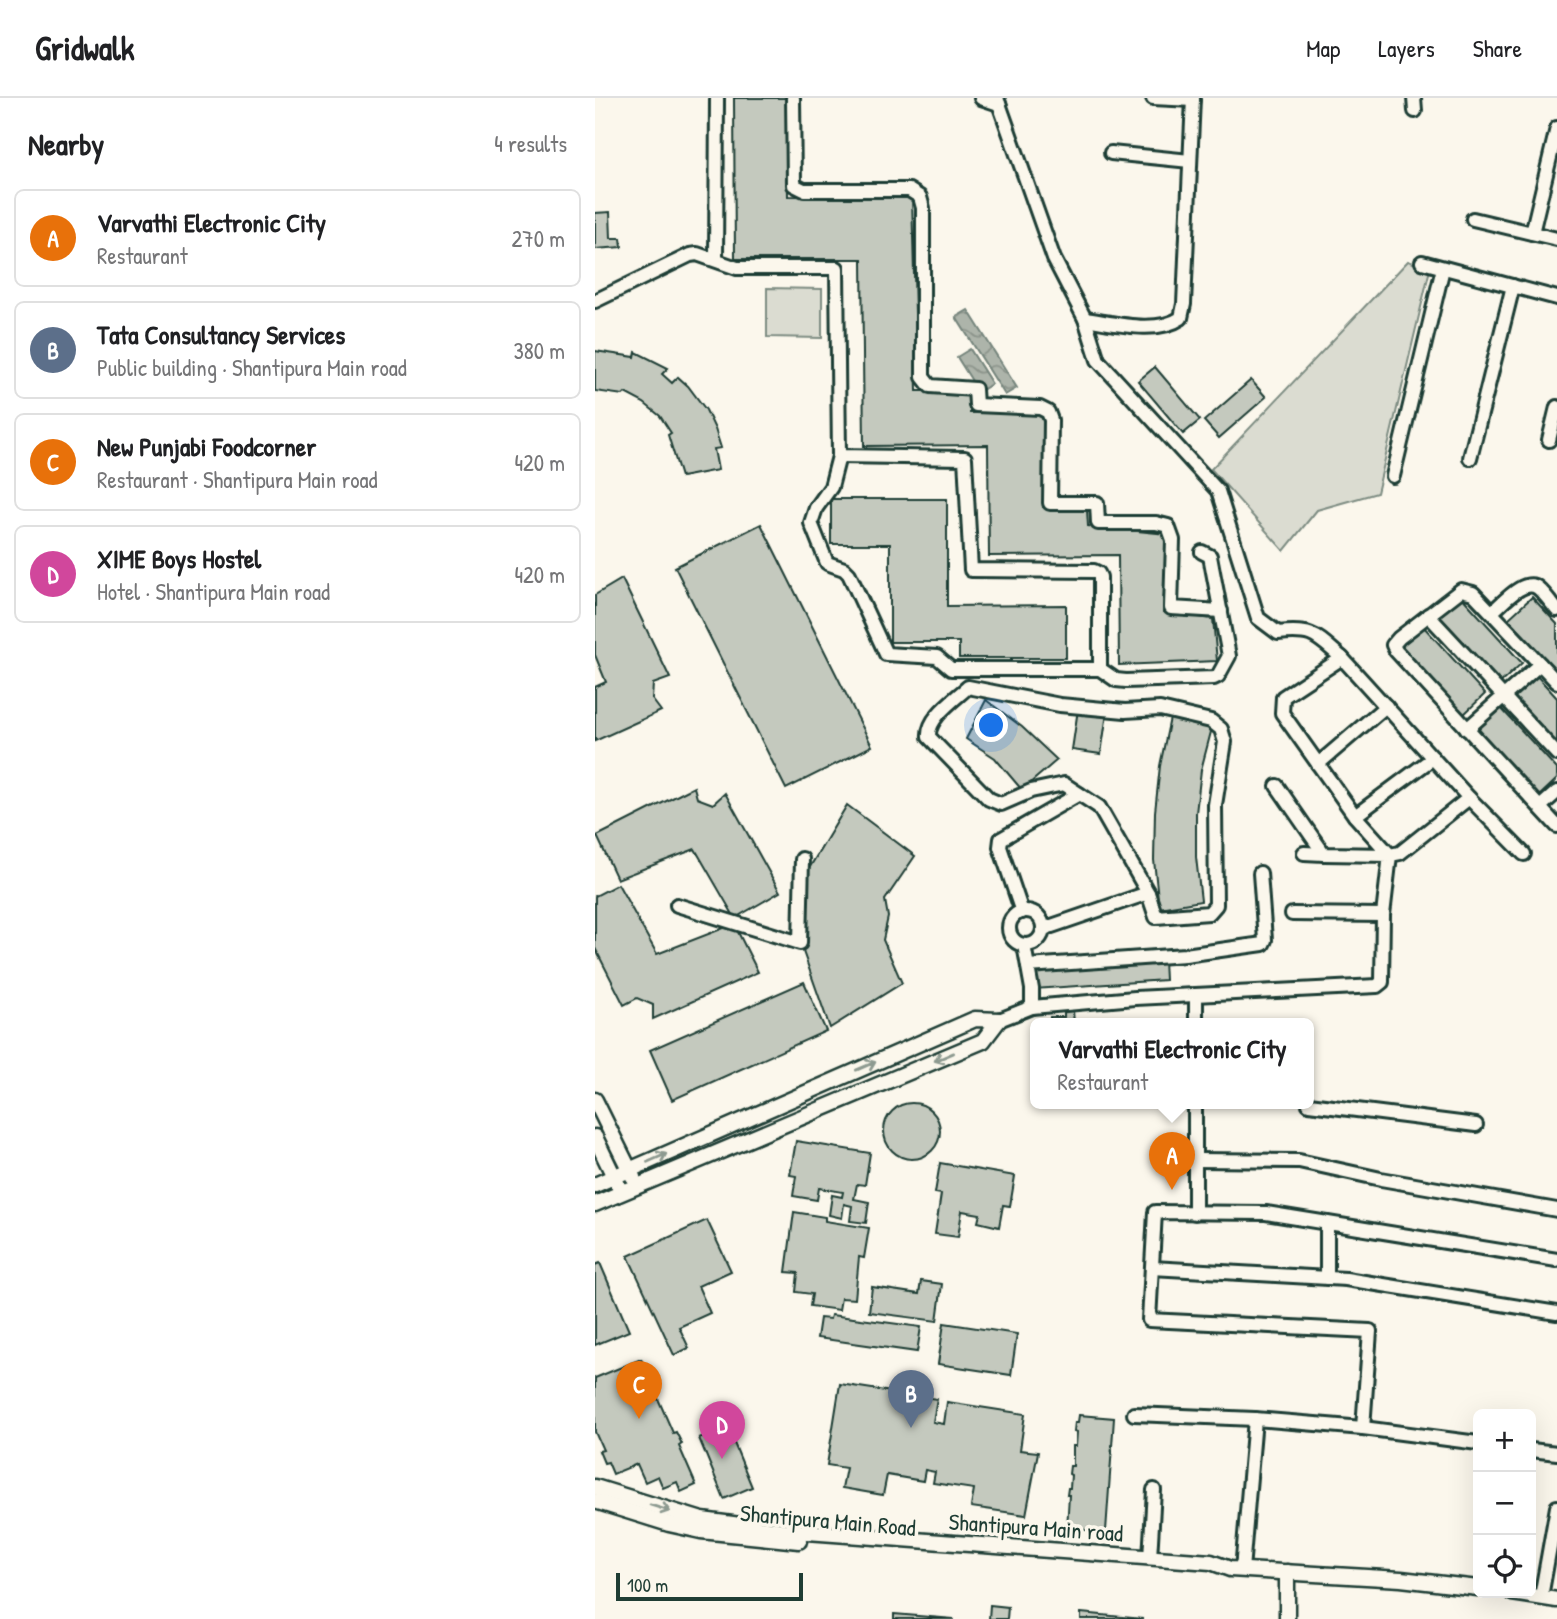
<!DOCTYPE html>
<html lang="en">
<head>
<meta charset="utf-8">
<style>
	:root { --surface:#fff; --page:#f6f6f6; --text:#202124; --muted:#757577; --line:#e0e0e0; --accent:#d93025 }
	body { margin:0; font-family:"Patrick Hand",sans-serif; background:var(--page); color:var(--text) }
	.controls { position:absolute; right:21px; bottom:21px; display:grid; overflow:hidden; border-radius:10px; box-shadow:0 7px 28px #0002 }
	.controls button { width:63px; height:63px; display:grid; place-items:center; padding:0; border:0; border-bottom:2px solid var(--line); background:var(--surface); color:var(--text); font:35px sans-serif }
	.scale { position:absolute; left:21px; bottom:18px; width:187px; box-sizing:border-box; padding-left:7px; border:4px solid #1f3d34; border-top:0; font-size:19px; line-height:24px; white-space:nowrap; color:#1f3d34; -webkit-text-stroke:5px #fbf7ec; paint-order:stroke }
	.you { position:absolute; left:397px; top:628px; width:24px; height:24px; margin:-18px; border:5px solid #fff; border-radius:50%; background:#1a73e8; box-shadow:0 0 0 10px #1a73e833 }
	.badge { display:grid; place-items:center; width:46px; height:46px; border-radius:50%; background:var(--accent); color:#fff; font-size:23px; font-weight:700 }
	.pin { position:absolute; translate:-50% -58px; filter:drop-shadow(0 2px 4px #0008) }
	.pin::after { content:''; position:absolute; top:37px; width:24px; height:21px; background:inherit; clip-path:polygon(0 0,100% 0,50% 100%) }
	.popup { position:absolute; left:435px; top:920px; width:284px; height:91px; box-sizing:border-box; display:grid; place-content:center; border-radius:10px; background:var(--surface); filter:drop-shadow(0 2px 5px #0005); font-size:23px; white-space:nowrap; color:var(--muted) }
	.popup b { font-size:26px; color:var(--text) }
	.popup::after { content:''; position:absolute; left:50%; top:100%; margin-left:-14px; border:14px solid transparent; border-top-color:var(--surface) }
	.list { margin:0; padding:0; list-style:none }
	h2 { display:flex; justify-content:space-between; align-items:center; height:91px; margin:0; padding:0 28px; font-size:30px }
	h2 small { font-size:23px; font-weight:400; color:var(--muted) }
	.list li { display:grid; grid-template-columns:46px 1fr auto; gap:21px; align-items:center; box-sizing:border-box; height:98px; margin:0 14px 14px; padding:0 14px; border:2px solid var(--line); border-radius:10px }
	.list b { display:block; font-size:26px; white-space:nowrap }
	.list p { margin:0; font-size:23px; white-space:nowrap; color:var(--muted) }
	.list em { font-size:23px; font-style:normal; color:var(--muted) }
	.icon { flex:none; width:38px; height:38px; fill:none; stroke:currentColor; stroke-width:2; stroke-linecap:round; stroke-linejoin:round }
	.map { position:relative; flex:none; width:962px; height:1521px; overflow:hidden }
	header { display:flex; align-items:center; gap:42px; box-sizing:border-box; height:98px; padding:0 35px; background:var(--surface); border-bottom:2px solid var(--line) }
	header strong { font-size:33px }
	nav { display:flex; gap:38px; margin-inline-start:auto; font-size:24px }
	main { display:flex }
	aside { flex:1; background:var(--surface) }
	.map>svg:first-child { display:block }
	.green { fill:#dbdcd1; stroke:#7d8c82; stroke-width:2 }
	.water { fill:url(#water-waves); stroke:#74847b; stroke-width:2 }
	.building { fill:#c4c9be; stroke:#1f3d34; stroke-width:2 }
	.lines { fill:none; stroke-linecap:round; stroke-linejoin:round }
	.minor-casing { stroke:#1f3d34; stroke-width:18 }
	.tertiary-casing { stroke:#1f3d34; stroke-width:19 }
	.minor { stroke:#fbf7ec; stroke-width:12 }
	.tertiary { stroke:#fbf7ec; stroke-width:14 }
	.oneway { stroke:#8d9a90 }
	.labels { text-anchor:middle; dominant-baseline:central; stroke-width:7; stroke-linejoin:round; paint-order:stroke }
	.street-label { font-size:23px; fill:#1f3d34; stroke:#fbf7ec }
</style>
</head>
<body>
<header>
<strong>Gridwalk</strong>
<nav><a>Map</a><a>Layers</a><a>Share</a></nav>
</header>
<main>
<aside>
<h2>Nearby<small>4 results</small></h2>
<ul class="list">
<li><span class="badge" style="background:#e8710a">A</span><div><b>Varvathi Electronic City</b><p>Restaurant</p></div><em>270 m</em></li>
<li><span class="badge" style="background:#5c6f8a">B</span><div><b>Tata Consultancy Services</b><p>Public building · Shantipura Main road</p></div><em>380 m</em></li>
<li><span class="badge" style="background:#e8710a">C</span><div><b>New Punjabi Foodcorner</b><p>Restaurant · Shantipura Main road</p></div><em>420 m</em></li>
<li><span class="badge" style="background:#d1479c">D</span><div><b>XIME Boys Hostel</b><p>Hotel · Shantipura Main road</p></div><em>420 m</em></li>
</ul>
</aside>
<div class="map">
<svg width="962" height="1521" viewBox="0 0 962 1521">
	<defs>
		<pattern id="water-waves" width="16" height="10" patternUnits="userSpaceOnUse" patternTransform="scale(1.75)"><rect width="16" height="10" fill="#adb4aa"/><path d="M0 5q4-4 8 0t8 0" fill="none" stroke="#8c948b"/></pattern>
	</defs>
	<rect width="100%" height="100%" fill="#fbf7ec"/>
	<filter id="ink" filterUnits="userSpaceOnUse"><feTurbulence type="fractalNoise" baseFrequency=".0143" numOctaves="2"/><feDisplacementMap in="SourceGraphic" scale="14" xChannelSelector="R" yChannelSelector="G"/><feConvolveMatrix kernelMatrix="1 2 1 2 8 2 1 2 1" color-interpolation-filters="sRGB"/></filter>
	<g filter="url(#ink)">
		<g class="green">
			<polygon points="813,163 835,171 782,395 722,412 689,453 616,371"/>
			<polygon points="172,190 227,191 227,240 172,239"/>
		</g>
		<g class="water">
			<polygon points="373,212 422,290 410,297 361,219"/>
			<polygon points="375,251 397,286 384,294 362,259"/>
		</g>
		<g class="building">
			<polygon points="139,0 191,0 193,98 317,99 322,293 375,293 375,315 450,314 448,409 492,412 493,428 572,436 568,514 618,521 622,563 524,567 523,457 394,458 393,347 269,348 267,161 140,161"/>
			<polygon points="15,114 16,140 26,140 27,149 0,151 0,115"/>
			<polygon points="0,253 40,259 41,254 73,270 67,276 77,285 83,279 93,288 111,312 120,331 126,350 119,351 123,372 86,379 73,337 76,335 65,318 49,305 30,295 28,297 0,293"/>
			<polygon points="560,269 605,322 588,336 543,283"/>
			<polygon points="656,282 671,299 624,340 609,323"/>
			<polygon points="236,401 352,401 352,508 471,507 471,560 364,560 364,544 295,544 295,446 236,446"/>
			<polygon points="166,426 277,648 191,691 80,469"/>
			<polygon points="27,481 75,580 58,586 57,601 66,613 0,643 0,589 11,584 0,557 0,497"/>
			<polygon points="864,496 927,565 903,587 840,519"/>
			<polygon points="937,499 962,526 962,575 913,521"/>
			<polygon points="828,528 890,596 866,619 803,550"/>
			<polygon points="941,577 962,600 962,648 917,599"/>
			<polygon points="391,602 427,629 462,662 427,692 400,660 371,641"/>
			<polygon points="904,608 962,671 962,681 943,699 880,631"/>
			<polygon points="483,611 512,615 506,656 477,652"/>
			<polygon points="575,620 617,630 606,672 601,715 601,759 606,803 564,810 559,762 560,714 565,668"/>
			<polygon points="99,689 102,700 118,706 130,695 185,794 140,820 100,751 22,781 2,738"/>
			<polygon points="252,707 320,758 290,802 293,819 288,842 307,885 235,930 205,845 199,812 212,774"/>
			<polygon points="23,786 62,856 139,826 163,874 58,921 58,907 42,900 29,907 0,850 0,798"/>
			<polygon points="569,862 570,882 439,891 437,871"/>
			<polygon points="209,884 231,933 77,1002 55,952"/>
			<polygon points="469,912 478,912 479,926 455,926 455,919 469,919"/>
			<circle cx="317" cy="1033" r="28"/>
			<polygon points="201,1043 275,1055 270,1087 262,1086 259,1101 274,1104 271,1125 255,1123 257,1108 249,1106 247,1120 234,1117 237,1097 247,1099 248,1094 224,1090 222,1102 198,1098 201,1078 195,1077"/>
			<polygon points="345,1065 420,1078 415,1108 408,1107 404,1129 383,1124 385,1116 367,1113 363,1139 340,1136 346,1096 340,1095"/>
			<polygon points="199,1114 230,1119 230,1123 274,1130 269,1160 264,1159 260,1201 246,1200 244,1212 215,1208 217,1196 201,1194 203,1175 191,1174"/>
			<polygon points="112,1122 136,1173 103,1188 115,1215 84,1229 94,1250 79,1257 33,1158"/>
			<polygon points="5,1165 34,1233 0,1247 0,1167"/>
			<polygon points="326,1183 347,1186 342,1223 274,1214 277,1189 324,1196"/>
			<polygon points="236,1217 326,1229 322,1254 222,1240 225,1220 235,1221"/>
			<polygon points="349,1225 422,1236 416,1277 343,1266"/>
			<polygon points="46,1261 52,1275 56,1273 62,1285 57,1287 78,1335 81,1334 87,1346 84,1348 101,1387 86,1394 82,1384 68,1390 63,1378 50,1384 42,1366 18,1376 13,1364 9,1365 4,1353 8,1352 0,1334 0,1280"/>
			<polygon points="245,1286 342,1301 338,1324 349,1326 352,1304 430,1316 425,1352 443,1354 431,1417 376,1409 379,1391 338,1385 340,1374 330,1372 328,1383 292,1377 288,1397 247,1390 251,1370 232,1367"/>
			<polygon points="484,1317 519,1320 511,1433 472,1431 474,1397 472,1397 473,1390 475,1390 476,1377 474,1376 475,1368 478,1368 478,1348 481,1348 482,1334 479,1333 480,1324 483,1324"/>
			<polygon points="132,1328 157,1389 129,1401 104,1340"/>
			<polygon points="395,1507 413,1509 412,1521 394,1521"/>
			<polygon points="486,1515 548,1521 486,1521"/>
			<polygon points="299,1516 359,1521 299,1521"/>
		</g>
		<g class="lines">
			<defs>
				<g id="minor">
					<polyline points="198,0 199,87 209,92 314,92 325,99 328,110 328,279 335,288 380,291 381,307 445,310 453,314 456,322 455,405 502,405 503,425 561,425 573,428 578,442 576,510 626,513"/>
					<polyline points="386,0 404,6"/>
					<path d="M402 0 459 161 490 221 503 262 623 393 663 520 683 535C719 531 721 538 747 560"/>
					<polyline points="558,0 598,2"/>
					<polyline points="819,0 820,13"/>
					<polyline points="516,55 595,63"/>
					<polyline points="878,121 962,141"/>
					<polyline points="937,135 962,30"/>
					<polyline points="121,162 122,0"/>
					<polyline points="827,164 962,200"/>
					<polyline points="0,203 95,157 102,156 142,170 242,170 244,358 370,360 376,472 499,473 503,475 505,479 505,571"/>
					<path d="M490 221C519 225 561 237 586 220L589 206 598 0"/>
					<polyline points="954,342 962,309"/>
					<polyline points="244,358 236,389 221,410 216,425 232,465 249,471 254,476 291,556 342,559 356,571 505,571 521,582 531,583 619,580 623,578 634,558 615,458 607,454"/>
					<polyline points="875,360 918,188"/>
					<polyline points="798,378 848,170"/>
					<path d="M897 514C907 506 929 479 943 490 950 496 956 505 962 512"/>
					<polyline points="833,517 962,656"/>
					<polyline points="962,584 878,495 866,492 804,540 798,547 801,553 962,728"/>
					<path d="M373 589 465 607 530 613 565 611 616 623 626 631 630 644 620 707 621 807 614 815 561 819 553 795 504 709 469 686 436 693 406 706 394 701 334 639C332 620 359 602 373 589Z"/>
					<polyline points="872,631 945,566"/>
					<polyline points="723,666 791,608"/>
					<polyline points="874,700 929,756"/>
					<polyline points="945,709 962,694"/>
					<polyline points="760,718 838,660"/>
					<polyline points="709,755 729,756"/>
					<polyline points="82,807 205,845 207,761"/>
					<circle cx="431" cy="830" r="17"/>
					<polyline points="427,814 405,749 406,741 484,696"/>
					<polyline points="697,816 788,817"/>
					<polyline points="448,831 553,795"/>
					<polyline points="429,847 437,891 437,909"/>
					<polyline points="433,868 590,857 668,846 670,842 665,775"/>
					<polyline points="404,922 437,909 540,900 782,888 787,884 788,817 795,757 760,718 687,615 688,599 747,560 874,700 805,755 795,757 729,756 682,688"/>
					<polyline points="601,926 601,897"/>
					<polyline points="714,1006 881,1027"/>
					<polyline points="600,1062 704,1063 786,1081 962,1112"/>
					<polyline points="600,1115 600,1006"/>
					<polyline points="557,1170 751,1181 962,1215"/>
					<polyline points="732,1180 732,1125"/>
					<polyline points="539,1316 660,1321"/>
					<polyline points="768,1330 775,1233 554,1222 560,1114 671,1115 962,1162"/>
					<polyline points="936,1352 962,1355"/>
					<polyline points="555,1460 559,1392"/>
					<polyline points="647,1472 660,1321 768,1330 883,1345"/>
					<polyline points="946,1499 962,1409"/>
				</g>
				<g id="tertiary">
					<polyline points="0,1002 38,1079"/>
					<polyline points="0,1039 23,1087"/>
					<polyline points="0,1087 364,928 380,921 404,922"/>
					<polyline points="0,1106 388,943 404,922"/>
					<polyline points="0,1389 107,1422 185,1432 616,1464 635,1471 806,1481 883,1490"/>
					<polyline points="0,1403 74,1426 106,1433 204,1443"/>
					<polyline points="917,1495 962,1502"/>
					<polyline points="692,1521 692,1474"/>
				</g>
			</defs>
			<use href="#minor" class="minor-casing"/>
			<use href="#tertiary" class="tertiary-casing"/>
			<use href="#minor" class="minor"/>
			<use href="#tertiary" class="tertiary"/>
		</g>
		<defs><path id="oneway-shaft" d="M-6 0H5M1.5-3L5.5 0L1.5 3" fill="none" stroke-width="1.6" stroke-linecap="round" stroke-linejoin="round" transform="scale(1.75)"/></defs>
		<g class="oneway">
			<use href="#oneway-shaft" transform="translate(349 959) rotate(157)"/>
			<use href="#oneway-shaft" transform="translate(271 968) rotate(-23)"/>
			<use href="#oneway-shaft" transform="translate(62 1060) rotate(-24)"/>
			<use href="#oneway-shaft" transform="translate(65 1410) rotate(17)"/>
		</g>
	</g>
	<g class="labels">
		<g class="street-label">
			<text transform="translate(233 1422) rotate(5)">Shantipura Main Road</text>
			<text transform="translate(441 1429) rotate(4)">Shantipura Main road</text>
		</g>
	</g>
</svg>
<div class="controls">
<button>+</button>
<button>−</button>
<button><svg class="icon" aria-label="locate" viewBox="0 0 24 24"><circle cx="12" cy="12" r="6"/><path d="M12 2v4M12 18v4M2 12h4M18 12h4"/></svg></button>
</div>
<div class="scale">100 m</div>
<div class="you"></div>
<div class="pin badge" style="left:577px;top:1092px;background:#e8710a">A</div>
<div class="popup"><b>Varvathi Electronic City</b>Restaurant</div>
<div class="pin badge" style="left:316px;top:1330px;background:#5c6f8a">B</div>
<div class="pin badge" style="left:44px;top:1321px;background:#e8710a">C</div>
<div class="pin badge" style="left:127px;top:1361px;background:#d1479c">D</div>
</div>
</main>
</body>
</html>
